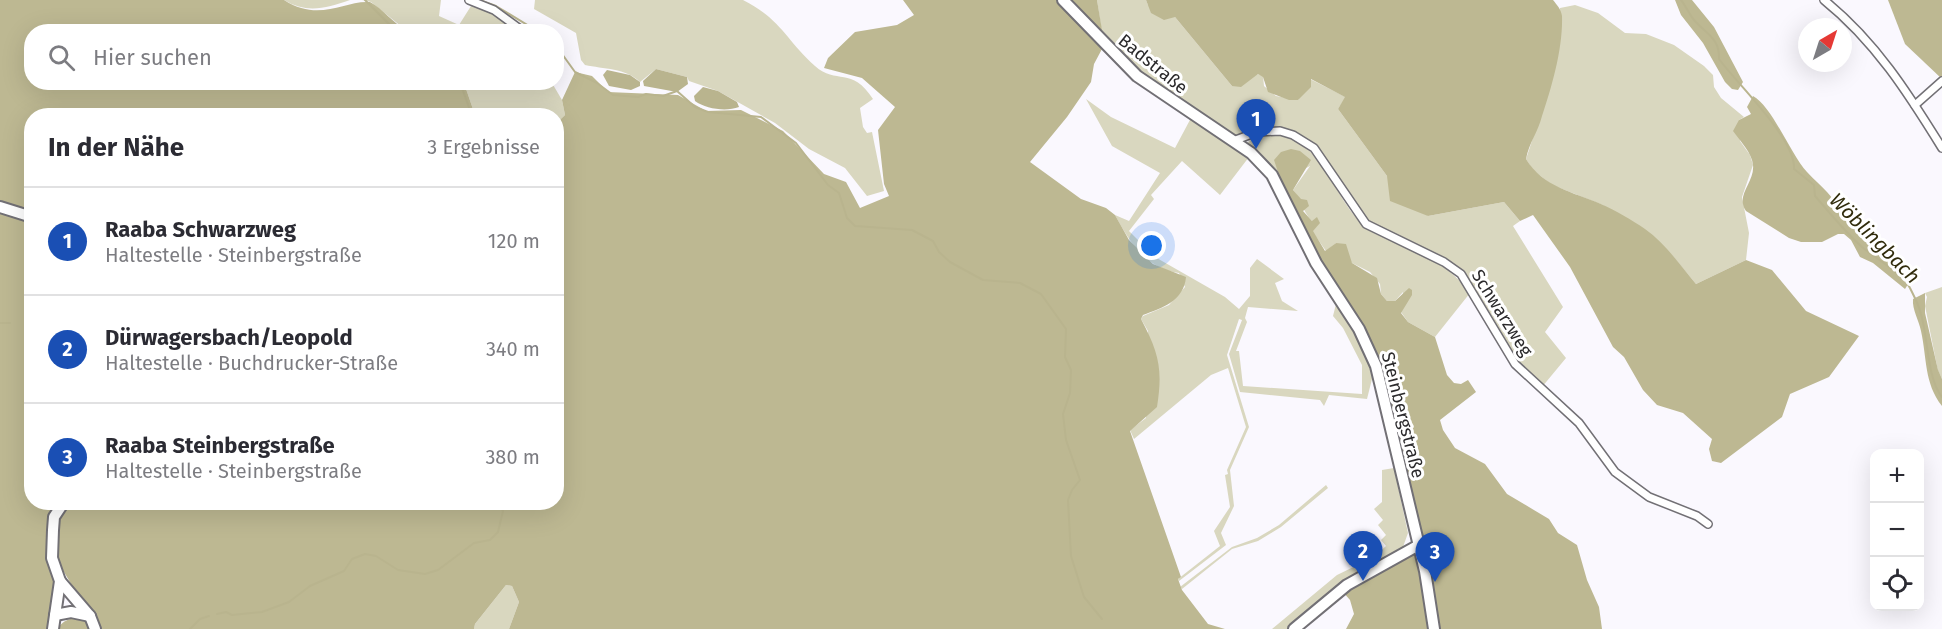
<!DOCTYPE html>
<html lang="de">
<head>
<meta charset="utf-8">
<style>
	:root { --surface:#fff; --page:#f2f2f3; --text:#2b2b33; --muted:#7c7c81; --line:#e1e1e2; --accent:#2563eb }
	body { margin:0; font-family:"Fira Sans",sans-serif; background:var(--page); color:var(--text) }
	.controls { position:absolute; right:18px; bottom:18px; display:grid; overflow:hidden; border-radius:12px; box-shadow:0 6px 24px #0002 }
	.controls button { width:54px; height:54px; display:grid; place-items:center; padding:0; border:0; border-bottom:2px solid var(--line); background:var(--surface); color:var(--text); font:30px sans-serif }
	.compass { position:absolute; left:1798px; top:18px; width:54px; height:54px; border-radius:50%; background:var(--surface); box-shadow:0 6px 24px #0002; rotate:39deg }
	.you { position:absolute; left:1152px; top:246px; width:21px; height:21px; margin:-15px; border:4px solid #fff; border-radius:50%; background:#1a73e8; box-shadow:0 0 0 9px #1a73e833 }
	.badge { display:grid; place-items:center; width:39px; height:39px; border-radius:50%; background:var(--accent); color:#fff; font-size:20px; font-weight:700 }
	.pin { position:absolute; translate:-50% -50px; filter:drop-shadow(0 2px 3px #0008) }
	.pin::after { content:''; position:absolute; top:32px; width:21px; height:18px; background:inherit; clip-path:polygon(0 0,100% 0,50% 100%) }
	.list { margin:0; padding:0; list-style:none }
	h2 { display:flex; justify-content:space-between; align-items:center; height:78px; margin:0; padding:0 24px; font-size:26px }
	h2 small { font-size:20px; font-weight:400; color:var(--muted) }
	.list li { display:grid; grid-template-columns:39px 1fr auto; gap:18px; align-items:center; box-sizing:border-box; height:108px; padding:0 24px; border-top:2px solid var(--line) }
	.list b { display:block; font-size:22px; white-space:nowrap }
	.list p { margin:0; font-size:20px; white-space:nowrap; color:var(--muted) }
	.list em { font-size:20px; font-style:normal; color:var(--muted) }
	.icon { flex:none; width:33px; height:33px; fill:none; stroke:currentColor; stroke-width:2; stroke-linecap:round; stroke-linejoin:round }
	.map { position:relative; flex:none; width:1942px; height:629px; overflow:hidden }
	.search { position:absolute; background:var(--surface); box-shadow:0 6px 24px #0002; left:24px; top:24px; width:540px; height:66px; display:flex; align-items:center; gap:15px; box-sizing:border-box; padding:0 21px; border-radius:24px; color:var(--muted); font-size:22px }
	.panel { position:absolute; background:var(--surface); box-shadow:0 6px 24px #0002; left:24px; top:108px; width:540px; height:402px; border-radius:24px }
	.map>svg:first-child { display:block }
	.green { fill:#d9d7bf }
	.forest { fill:#bdb892 }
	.water { fill:#b9b48e }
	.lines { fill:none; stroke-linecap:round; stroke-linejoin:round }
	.stream { stroke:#b9b48e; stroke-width:2 }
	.street-casing { stroke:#727075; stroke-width:10 }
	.secondary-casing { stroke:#727075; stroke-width:14 }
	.street { stroke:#fff; stroke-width:7 }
	.secondary { stroke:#fff; stroke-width:10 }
	.labels { text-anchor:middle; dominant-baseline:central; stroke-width:6; stroke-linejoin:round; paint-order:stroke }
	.street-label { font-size:18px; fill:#2a292b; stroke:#fff }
	.water-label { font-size:20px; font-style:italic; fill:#312c0c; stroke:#fff }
</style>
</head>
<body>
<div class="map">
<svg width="1942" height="629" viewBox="0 0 1942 629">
	<rect width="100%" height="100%" fill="#faf8fe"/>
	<g class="green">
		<path d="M284 0H350C326 8 307 14 284 0Z"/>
		<polygon points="362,0 441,0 439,16 459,25 471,6 485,9 524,31 407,31 371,2"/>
		<path d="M535 0H743C782 20 785 39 815 66 836 85 852 66 873 99L860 108 863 127 867 133 872 132 884 191 867 196 845 168 809 149 775 123 718 91 689 81 687 77 656 69 640 82C626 68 603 69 585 65L581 60 576 33 534 9Z"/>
		<polygon points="1097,0 1146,0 1148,5 1175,17 1232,86 1258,74 1263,76 1264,86 1276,96 1298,100 1310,79 1346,97 1338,109 1387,176 1428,216 1504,202 1520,221 1513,226 1563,307 1545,332 1566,358 1542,387 1523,371 1462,273 1367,222 1324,158 1281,129 1236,137 1151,83 1103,39"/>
		<polygon points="1575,5 1598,13 1625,33 1646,34 1674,45 1704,66 1713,75 1714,87 1721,98 1744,117 1739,120 1740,141 1750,155 1753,165 1742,197 1749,233 1746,260 1696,284 1672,255 1603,205 1552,185 1533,170 1526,159 1551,83 1558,48 1560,8"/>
		<polygon points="464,83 552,83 562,100 565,115 557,124 556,116 475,115"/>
		<path d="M1086 99 1111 117 1175 148 1191 118 1249 157 1220 195 1182 161 1151 195 1154 199 1129 231 1155 257 1225 297 1239 309 1250 296V268L1257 259 1284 279 1275 283 1282 301 1298 311 1248 307 1245 318 1247 322 1236 351H1239L1243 386 1362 394V365L1343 328 1333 316 1336 304 1366 350 1376 378 1372 379 1367 399 1329 395 1324 406 1320 400 1240 392 1229 354 1242 320 1239 319 1227 355 1249 427 1230 470 1234 506 1221 533 1226 545 1179 581 1178 579 1220 546 1214 531 1230 507 1225 475 1228 474 1227 470 1246 427 1228 368 1211 375 1134 439 1130 430 1146 418 1148 331 1141 319 1143 316 1169 305 1185 287 1179 273C1146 268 1130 243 1115 215L1129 221 1160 173 1112 146Z"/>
		<path d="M1280 134C1330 150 1331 197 1366 227 1373 234 1382 236 1390 240 1421 254 1450 265 1470 293L1435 337 1408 322 1401 312 1403 292 1395 301H1387L1381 294 1380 284 1370 272 1352 263 1336 243 1326 251 1312 231V221C1302 211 1302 200 1293 190L1310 166 1279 182 1246 144 1257 135Z"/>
		<polygon points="1942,287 1942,379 1938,371 1925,306 1927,297 1925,293"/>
		<polygon points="1394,468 1408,533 1403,547 1289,629 1272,629 1337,575 1374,557 1386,546 1381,540 1386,535 1378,525 1383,520 1374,509 1382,502 1382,470"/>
		<polygon points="1326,485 1328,488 1281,527 1258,541 1232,549 1182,589 1180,587 1232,547 1257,538 1279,525"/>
		<polygon points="506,585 512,586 519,602 509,629 474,629 475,624"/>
	</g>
	<g class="forest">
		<path d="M0 0H284C320 23 344 0 370 2 382 8 394 24 407 31L32 32V82L464 83 475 115 32 116 31 214 0 203Z"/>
		<path d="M903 0H1097L1103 36 1102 49 1094 64 1091 82 1067 117 1030 162 1081 199 1106 208 1115 215 1129 240 1153 264 1186 277C1184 301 1162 308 1143 315L1141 319C1159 353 1163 369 1157 407L1130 431 1181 577 1178 579 1182 590 1208 624 1225 629H509L519 602 512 586 506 585 475 624 474 629H98L55 557 58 518 69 503 556 502V124L565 115 562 100 575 72 592 76 608 92 678 95 706 111 741 110 783 131 824 174 846 182 860 208 889 196 884 184 878 130 895 107 862 78 824 68 828 58 855 32 897 25 914 15Z"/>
		<path d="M1146 0H1553C1557 5 1561 9 1562 16 1563 48 1552 86 1542 116 1538 132 1529 143 1526 159 1543 187 1573 192 1601 204 1615 210 1632 220 1645 229 1666 244 1680 265 1696 284L1746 260 1772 270 1806 311 1859 336 1829 377 1790 394 1782 417 1721 463 1712 461 1709 449 1712 439 1683 413 1657 405 1643 390 1624 357 1613 347 1570 267 1533 215 1520 221 1504 202 1428 216 1390 201 1387 176 1338 109 1345 97 1311 79V87L1298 100H1289L1268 92 1263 77 1258 74 1241 87 1232 86 1175 17 1164 20 1151 13Z"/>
		<polygon points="1675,0 1692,0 1714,27 1743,82 1738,90 1732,89 1725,82 1703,43 1681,15"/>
		<polygon points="1888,0 1942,0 1942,79 1905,44"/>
		<path d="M1753 96C1772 106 1791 155 1807 172 1821 187 1836 197 1842 216L1910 281 1905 289 1873 263 1860 257 1851 240 1844 234H1838L1822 242H1801L1789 238 1746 211C1735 195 1755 182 1753 165 1752 153 1740 141 1733 131L1739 120 1751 114 1747 107Z"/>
		<polygon points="1291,149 1300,151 1311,160 1293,190 1301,199 1307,200 1309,206 1303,211 1312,221 1317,217 1320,223 1313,231 1325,251 1336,243 1346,244 1352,263 1377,278 1381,294 1387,301 1395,301 1409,288 1412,290 1412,295 1401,313 1408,322 1435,337 1447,375 1454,383 1461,384 1468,380 1476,392 1440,420 1443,430 1455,448 1485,464 1507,494 1549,519 1558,533 1577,545 1587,580 1599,607 1602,629 1434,629 1387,392 1279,182 1281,181 1274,160 1281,152"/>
		<polygon points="0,211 31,222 32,502 59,503 55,581 50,629 0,629"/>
		<path d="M1925 293V313L1938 370 1942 379V406C1924 383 1927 358 1921 331 1919 320 1912 310 1913 299Z"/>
		<polygon points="1417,546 1429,629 1346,629 1354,614 1350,600 1343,592"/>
		<path d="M86 617 91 629H58C63 618 75 618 86 617Z"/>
	</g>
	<g class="water">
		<polygon points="656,69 687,77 688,84 677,92 644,86 643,81"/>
		<polygon points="607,70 630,75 640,82 640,86 631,90 609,86 603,75"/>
		<path d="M703 87 718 91 737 102 739 107C726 112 706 109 695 101L694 96Z"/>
	</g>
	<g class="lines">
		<g class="stream">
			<polyline points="365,0 397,32"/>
			<polyline points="480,0 496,6 539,32"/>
			<path d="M1681 0C1686 6 1689 14 1694 20 1706 34 1720 38 1719 59 1738 85 1796 139 1794 169L1814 185 1815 196C1830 213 1845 232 1862 247 1874 257 1904 275 1910 288 1914 296 1919 305 1921 314 1928 337 1927 379 1942 397"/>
			<polyline points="557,47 575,72 597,83 613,95 638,97 646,94 663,96 677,91 695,107 708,112 761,117 796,143 828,185 839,193 847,218 855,226 912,230 933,241 939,252 950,262 983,280 1020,283 1041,294 1066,329 1065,357 1071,370 1070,393 1063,414 1066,440 1080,480 1072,490 1068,500 1071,556 1084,597 1102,619"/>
			<polyline points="458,82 462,88 472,116"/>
			<polyline points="0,323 10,323"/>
			<polyline points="217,614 226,612 232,615 262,612 289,602 310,586 344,571 352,559 365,554 376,556 398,570 425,574 438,570 474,543 490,540 498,532 503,511 499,502"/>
			<polyline points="190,629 200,619 209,616"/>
		</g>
		<defs>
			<g id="street">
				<polyline points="469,0 494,10 524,32"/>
				<path d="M1824 0C1875 41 1908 93 1942 148"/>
				<polyline points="1915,105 1942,81"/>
				<polyline points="1233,141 1257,132 1280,131 1293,135 1314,148 1366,224 1444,262 1461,274 1515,364 1579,423 1615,472 1649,497 1697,516 1708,524"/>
			</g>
			<g id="secondary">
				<polyline points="1063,0 1137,76 1251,153 1272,175 1316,263 1359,329 1376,366 1425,571 1434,629"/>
				<polyline points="0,207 32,217"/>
				<polyline points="60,581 90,616 95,629"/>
				<polyline points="55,615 71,612 90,616"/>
				<polyline points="53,629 60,581 52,558 53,530 54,517 64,502"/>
				<polyline points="1294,629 1347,585 1417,546"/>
			</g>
		</defs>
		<use href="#street" class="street-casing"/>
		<use href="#secondary" class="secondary-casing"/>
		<use href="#street" class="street"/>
		<use href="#secondary" class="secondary"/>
	</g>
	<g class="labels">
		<g class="street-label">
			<text transform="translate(1153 64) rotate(39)">Badstraße</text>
			<text transform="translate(1502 313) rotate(58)">Schwarzweg</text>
			<text transform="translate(1403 415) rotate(76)">Steinbergstraße</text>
		</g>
		<g class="water-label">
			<text transform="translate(1875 238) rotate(45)">Wöblingbach</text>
		</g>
	</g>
</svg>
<div class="controls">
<button>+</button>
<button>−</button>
<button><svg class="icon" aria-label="locate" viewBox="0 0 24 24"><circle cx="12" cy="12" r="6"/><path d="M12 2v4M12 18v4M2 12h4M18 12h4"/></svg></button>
</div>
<svg class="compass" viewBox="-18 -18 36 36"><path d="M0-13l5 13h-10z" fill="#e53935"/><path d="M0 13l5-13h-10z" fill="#7c7c81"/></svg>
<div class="you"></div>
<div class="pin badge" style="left:1256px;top:149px;background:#1a4fb4">1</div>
<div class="pin badge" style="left:1363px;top:581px;background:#1a4fb4">2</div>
<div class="pin badge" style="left:1435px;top:582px;background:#1a4fb4">3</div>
<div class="search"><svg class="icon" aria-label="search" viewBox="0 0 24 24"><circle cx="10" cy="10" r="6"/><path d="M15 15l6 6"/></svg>Hier suchen</div>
<section class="panel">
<h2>In der Nähe<small>3 Ergebnisse</small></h2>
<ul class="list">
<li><span class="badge" style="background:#1a4fb4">1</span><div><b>Raaba Schwarzweg</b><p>Haltestelle · Steinbergstraße</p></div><em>120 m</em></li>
<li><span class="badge" style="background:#1a4fb4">2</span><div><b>Dürwagersbach/Leopold</b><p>Haltestelle · Buchdrucker-Straße</p></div><em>340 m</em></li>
<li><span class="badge" style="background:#1a4fb4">3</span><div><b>Raaba Steinbergstraße</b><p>Haltestelle · Steinbergstraße</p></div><em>380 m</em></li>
</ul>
</section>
</div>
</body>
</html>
